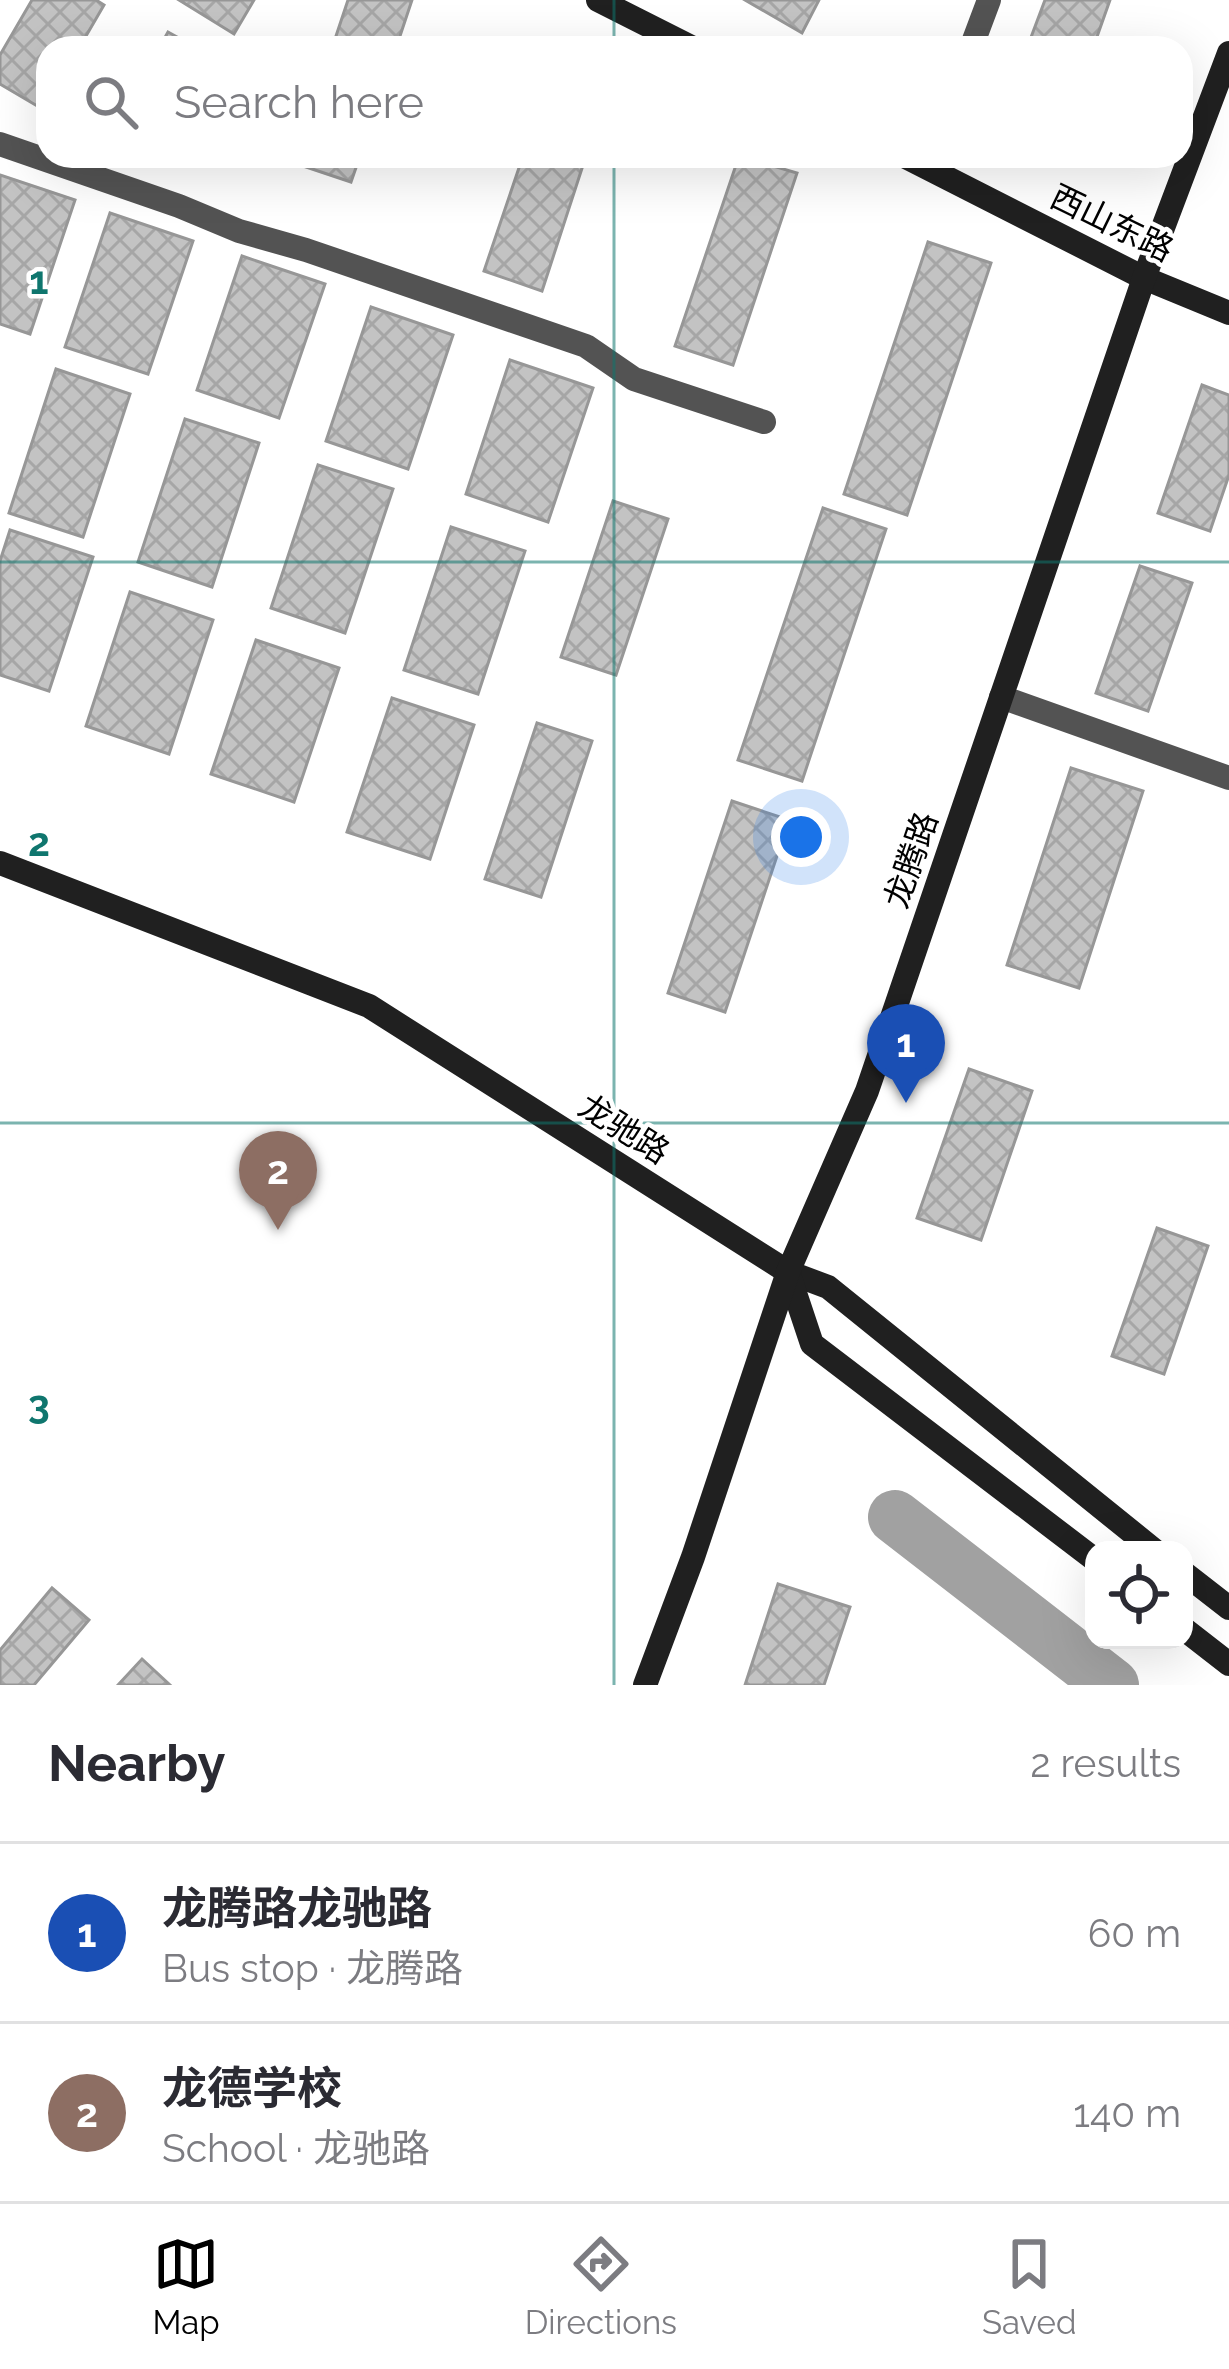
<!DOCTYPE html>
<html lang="en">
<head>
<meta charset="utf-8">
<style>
	:root { --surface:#fff; --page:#f2f2f3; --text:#2b2b33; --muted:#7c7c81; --line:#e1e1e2; --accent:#000 }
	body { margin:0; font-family:Raleway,"Noto Sans SC",sans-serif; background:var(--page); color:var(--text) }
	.controls { position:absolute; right:36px; bottom:36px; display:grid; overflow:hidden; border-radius:24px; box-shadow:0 12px 48px #0002 }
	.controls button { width:108px; height:108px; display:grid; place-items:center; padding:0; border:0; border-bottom:3px solid var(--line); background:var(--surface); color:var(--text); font:60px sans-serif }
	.you { position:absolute; left:801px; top:837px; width:42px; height:42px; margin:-30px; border:9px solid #fff; border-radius:50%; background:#1a73e8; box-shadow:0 0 0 18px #1a73e833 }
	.badge { display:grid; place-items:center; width:78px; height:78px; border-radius:50%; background:var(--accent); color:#fff; font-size:39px; font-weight:700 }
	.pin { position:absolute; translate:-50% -99px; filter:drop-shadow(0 3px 6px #0008) }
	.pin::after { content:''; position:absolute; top:63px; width:42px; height:36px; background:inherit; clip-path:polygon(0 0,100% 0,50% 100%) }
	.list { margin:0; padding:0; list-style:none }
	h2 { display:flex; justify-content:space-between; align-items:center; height:156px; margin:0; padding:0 48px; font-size:51px }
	h2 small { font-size:39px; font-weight:400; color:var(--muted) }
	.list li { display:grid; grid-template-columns:78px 1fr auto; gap:36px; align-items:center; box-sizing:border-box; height:180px; padding:0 48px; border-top:3px solid var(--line) }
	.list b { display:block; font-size:45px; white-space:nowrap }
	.list p { margin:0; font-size:39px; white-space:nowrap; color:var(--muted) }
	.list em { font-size:39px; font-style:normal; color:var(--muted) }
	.icon { flex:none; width:66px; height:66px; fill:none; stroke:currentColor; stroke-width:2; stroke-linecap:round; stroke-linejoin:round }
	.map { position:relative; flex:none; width:1229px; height:1685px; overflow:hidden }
	.search { position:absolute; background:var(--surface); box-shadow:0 12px 48px #0002; left:36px; right:36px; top:36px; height:132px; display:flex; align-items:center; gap:30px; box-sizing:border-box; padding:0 42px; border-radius:36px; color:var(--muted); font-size:45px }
	.sheet { height:516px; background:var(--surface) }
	nav { display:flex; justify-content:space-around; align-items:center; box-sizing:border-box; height:168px; border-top:3px solid var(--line); background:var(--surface); font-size:33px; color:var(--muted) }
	nav a { display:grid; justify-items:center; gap:6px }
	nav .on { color:var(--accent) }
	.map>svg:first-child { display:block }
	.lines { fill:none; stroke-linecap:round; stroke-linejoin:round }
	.river { stroke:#a1a1a1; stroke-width:54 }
	.building { fill:url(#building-cross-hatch); stroke:#979797; stroke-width:3 }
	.street { stroke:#535353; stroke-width:24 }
	.secondary { stroke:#202020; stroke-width:24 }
	.grid { fill:none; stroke:#0f766e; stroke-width:3; stroke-opacity:0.55 }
	.labels { text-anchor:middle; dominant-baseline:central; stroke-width:9; stroke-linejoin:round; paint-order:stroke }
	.street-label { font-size:33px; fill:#000; stroke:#fff }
	.grid-label { font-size:39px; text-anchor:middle; font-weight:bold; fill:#0f766e; stroke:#fff; stroke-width:9; stroke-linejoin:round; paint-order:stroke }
</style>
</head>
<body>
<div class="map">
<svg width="1229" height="1685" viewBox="0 0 1229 1685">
	<defs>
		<pattern id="building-cross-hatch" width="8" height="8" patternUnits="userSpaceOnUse" patternTransform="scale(3)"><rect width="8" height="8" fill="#c3c3c3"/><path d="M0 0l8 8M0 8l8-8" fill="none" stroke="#a6a6a6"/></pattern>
	</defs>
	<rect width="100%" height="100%" fill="#fff"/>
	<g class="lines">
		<polyline class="river" points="895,1517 1112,1685"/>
	</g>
	<g class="building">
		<polygon points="32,0 96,0 104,5 79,48 48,48 48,102 44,110 0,84 0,55"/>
		<polygon points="179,0 254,0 234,34"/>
		<polygon points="348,0 412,0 396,48 332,48"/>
		<polygon points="745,0 819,0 802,33"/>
		<polygon points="1045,0 1110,0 1093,48 1027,48"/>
		<polygon points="168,32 197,48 159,48"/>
		<polygon points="296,156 360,156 351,182 294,163"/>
		<polygon points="523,156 586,156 542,291 484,271"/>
		<polygon points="739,156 797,173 733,365 675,346"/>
		<polygon points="0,175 75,200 30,334 0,324"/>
		<polygon points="110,213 193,241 148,374 65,347"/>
		<polygon points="928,242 991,263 907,515 844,494"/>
		<polygon points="242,256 325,284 279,418 197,390"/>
		<polygon points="371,307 453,335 408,469 326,441"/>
		<polygon points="510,360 593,388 548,522 466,494"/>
		<polygon points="56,369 130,394 83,537 9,513"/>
		<polygon points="1202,385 1229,395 1229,475 1210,531 1158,513"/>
		<polygon points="185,419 259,443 212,587 138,562"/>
		<polygon points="318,465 393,489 345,633 271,608"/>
		<polygon points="613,501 668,519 616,675 561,657"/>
		<polygon points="823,508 886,529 802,781 738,760"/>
		<polygon points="451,527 525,551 478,694 404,670"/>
		<polygon points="10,530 93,557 49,691 0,675 0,561"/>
		<polygon points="1140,566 1192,583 1148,711 1096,693"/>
		<polygon points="130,592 213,620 169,754 86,726"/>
		<polygon points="256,640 339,668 294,802 211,774"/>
		<polygon points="392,698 474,725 430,859 347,832"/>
		<polygon points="537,723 592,741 541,897 485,879"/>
		<polygon points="1071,768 1143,791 1079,988 1007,965"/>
		<polygon points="732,801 789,820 725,1012 668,993"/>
		<polygon points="969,1069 1032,1091 981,1240 917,1218"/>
		<polygon points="1157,1228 1208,1246 1164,1374 1112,1356"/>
		<polygon points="778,1584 850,1607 824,1685 745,1685"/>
		<polygon points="52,1588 89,1620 34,1685 0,1685 0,1650"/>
		<polygon points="142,1659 170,1685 118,1685"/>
	</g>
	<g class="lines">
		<g class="street">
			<polyline points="971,48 989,0"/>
			<polyline points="0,144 179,206 239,231 306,250 586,346 634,379 764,422"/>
			<polyline points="1001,697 1229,778"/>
		</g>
		<g class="secondary">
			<polyline points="598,0 693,48"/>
			<polyline points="904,156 1144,278 1229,313"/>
			<polyline points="0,863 369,1006 788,1272 828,1287 1154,1550"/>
			<polyline points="788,1272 812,1344 1094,1559"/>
			<polyline points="1184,1573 1229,1608"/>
			<polyline points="1184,1629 1229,1664"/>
			<polyline points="645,1685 693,1557 788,1272 867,1091 1144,278 1229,53"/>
		</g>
	</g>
	<path class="grid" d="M614 0V48M614 156V1685M0 562H1229M0 1123H1229"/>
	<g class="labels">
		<g class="street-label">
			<text transform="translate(1112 223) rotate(26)">西山东路</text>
			<text transform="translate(911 860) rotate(-71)">龙腾路</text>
			<text transform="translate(624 1129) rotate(32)">龙驰路</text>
		</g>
	</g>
	<g class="grid-label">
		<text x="39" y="294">1</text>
		<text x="39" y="856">2</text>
		<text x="39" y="1418">3</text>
	</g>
</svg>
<div class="controls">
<button><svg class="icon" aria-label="locate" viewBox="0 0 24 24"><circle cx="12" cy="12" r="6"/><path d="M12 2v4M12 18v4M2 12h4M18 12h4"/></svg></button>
</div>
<div class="you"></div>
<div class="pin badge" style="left:906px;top:1103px;background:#1a4fb4">1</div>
<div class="pin badge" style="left:278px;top:1230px;background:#8d6e63">2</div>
<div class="search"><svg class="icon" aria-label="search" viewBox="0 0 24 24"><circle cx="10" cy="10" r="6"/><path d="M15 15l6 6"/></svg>Search here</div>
</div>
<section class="sheet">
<h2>Nearby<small>2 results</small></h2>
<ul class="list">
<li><span class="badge" style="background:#1a4fb4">1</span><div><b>龙腾路龙驰路</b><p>Bus stop · 龙腾路</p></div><em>60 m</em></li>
<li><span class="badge" style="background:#8d6e63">2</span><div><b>龙德学校</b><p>School · 龙驰路</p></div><em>140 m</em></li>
</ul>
</section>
<nav>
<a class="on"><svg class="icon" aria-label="map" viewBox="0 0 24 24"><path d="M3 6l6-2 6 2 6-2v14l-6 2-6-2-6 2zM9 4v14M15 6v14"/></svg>Map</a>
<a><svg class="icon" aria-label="directions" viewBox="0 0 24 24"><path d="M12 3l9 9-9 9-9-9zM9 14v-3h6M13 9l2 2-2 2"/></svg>Directions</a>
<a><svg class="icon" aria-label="saved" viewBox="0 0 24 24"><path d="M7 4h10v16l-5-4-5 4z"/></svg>Saved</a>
</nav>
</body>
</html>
